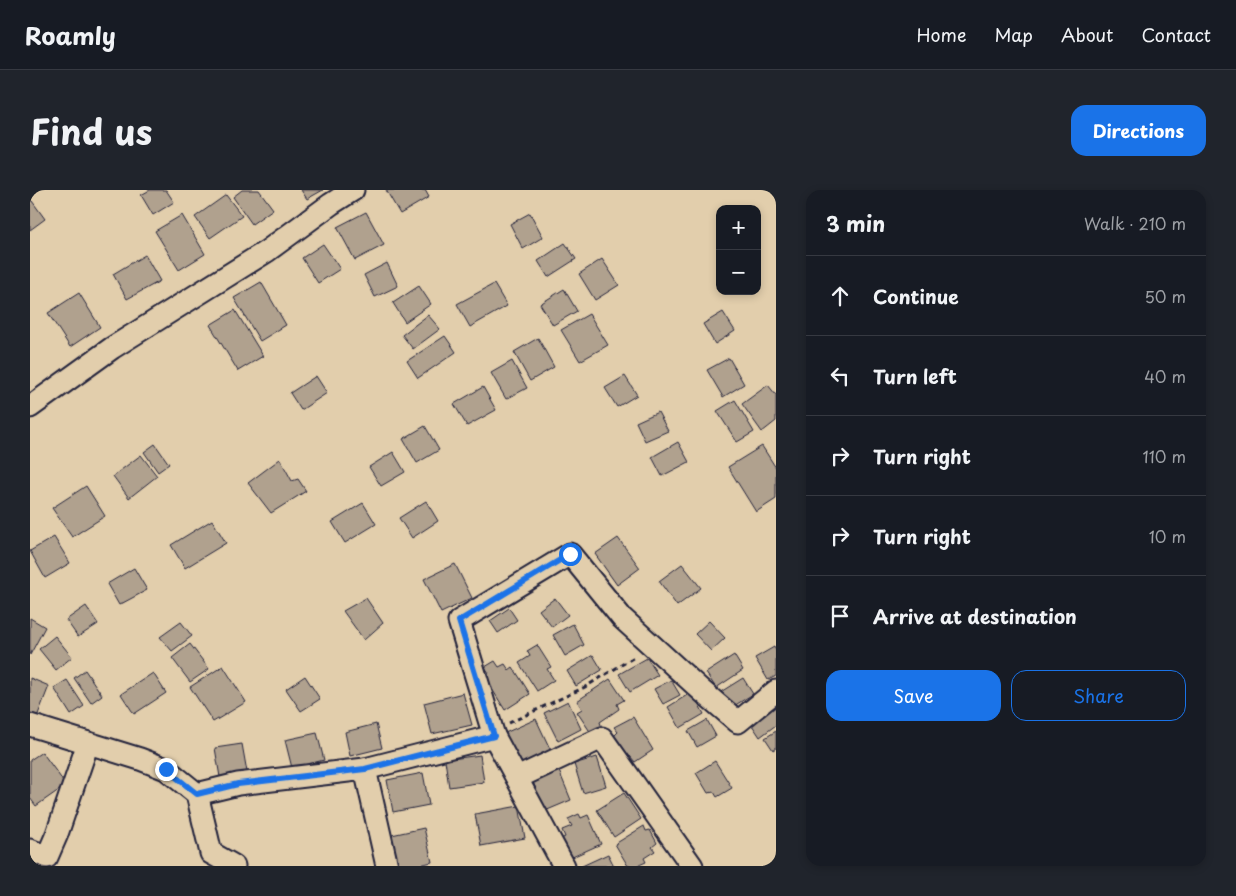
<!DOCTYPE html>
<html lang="en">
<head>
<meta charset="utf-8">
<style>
	:root { --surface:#171b24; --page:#20242c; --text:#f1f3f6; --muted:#9ea1a6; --line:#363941; --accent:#1a73e8 }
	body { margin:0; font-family:"Playpen Sans",sans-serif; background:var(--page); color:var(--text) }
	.controls { position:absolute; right:15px; top:15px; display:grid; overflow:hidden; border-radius:10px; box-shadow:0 2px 8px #0003 }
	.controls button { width:45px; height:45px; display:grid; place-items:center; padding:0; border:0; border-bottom:1px solid var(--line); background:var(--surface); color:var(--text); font:25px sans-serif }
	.stop { position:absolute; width:15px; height:15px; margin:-11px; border:4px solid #1a73e8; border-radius:50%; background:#fff }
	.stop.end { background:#1a73e8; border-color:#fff; box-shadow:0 1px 5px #0008 }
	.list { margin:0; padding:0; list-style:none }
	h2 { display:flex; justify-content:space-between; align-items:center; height:65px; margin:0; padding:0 20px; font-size:21px }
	h2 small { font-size:16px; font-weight:400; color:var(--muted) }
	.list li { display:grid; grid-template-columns:32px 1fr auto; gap:15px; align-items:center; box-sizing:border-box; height:80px; padding:0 20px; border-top:1px solid var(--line) }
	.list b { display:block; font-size:19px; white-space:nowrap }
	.list em { font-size:16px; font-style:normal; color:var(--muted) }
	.actions { display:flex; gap:10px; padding:15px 20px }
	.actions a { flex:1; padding:11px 0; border:1px solid var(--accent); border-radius:15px; text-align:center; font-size:18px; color:var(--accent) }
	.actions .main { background:var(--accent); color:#fff }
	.icon { flex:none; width:28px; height:28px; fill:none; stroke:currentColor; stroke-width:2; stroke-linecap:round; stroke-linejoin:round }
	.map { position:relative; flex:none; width:746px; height:676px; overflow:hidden; border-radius:15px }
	header { display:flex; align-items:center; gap:30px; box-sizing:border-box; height:70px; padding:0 25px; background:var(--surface); border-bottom:1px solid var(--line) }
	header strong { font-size:24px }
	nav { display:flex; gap:28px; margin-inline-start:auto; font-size:18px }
	.intro { display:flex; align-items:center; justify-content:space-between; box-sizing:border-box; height:120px; padding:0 30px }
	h1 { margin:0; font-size:35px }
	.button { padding:12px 22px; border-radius:15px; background:var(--accent); color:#fff; font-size:18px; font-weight:700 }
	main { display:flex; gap:30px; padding:0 30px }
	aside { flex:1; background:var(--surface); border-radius:15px; box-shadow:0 2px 8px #0003 }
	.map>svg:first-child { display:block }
	.building { fill:#b0a18e; stroke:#22223b }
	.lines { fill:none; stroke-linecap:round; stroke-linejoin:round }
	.street-casing { stroke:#22223b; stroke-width:25 }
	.path { stroke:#22223b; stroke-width:3; stroke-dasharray:5 4; stroke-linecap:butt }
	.street { stroke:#e2ceac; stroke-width:21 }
	.route { stroke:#1a73e8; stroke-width:6 }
</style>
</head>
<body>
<header>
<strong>Roamly</strong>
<nav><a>Home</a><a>Map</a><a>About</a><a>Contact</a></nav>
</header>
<div class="intro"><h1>Find us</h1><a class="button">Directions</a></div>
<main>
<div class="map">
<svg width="746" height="676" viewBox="0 0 746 676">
	<rect width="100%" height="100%" fill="#e2ceac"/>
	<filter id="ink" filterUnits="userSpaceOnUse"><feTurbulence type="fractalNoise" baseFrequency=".02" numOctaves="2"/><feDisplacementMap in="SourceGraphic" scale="10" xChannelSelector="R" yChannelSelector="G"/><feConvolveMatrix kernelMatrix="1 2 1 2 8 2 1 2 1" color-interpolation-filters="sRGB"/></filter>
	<g filter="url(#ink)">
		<g class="building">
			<polygon points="120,0 136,0 144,12 123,25 111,5"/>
			<polygon points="212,0 229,0 243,19 222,34 203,7"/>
			<polygon points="271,0 293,0 277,9"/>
			<polygon points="356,0 395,0 399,7 370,24"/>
			<polygon points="196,5 212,26 180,48 165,27"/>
			<polygon points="2,11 15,29 0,40 0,12"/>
			<polygon points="336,22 354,55 325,70 307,37"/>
			<polygon points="500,23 513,47 493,59 480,34"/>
			<polygon points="152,25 175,64 149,80 125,41"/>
			<polygon points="535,53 546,69 518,87 508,71"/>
			<polygon points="293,54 310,79 288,93 272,68"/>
			<polygon points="115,65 130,91 97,109 83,84"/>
			<polygon points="572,69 589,95 565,110 549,84"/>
			<polygon points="357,73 368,96 345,107 334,85"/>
			<polygon points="231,92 256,135 230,151 204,108"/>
			<polygon points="464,94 477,116 440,137 427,114"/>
			<polygon points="389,96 401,114 375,132 363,113"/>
			<polygon points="534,99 547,121 523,135 510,114"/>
			<polygon points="49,103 70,137 40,157 18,123"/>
			<polygon points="205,120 233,166 208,181 180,135"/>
			<polygon points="693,122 705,141 685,154 673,134"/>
			<polygon points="559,124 578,155 550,171 531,140"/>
			<polygon points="398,125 410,139 383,159 372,145"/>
			<polygon points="415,146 426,162 388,188 377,171"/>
			<polygon points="508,148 524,177 500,191 484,162"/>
			<polygon points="699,168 714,194 693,207 677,180"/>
			<polygon points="482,171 497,198 476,209 461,183"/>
			<polygon points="286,186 297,203 271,220 260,203"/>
			<polygon points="595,186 607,205 587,217 575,198"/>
			<polygon points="738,195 746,205 746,231 732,242 712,214"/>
			<polygon points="453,197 466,220 437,236 424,214"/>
			<polygon points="705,210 724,242 707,252 687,221"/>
			<polygon points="628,222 638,241 615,251 606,232"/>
			<polygon points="395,236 409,260 387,273 373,249"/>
			<polygon points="648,252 659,272 632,286 622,267"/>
			<polygon points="125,254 139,274 128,282 114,262"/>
			<polygon points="732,256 746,278 746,309 726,322 698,277"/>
			<polygon points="363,262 375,282 351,296 339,277"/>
			<polygon points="111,265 127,286 99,308 83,286"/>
			<polygon points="250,269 262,291 268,289 276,301 241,323 218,293"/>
			<polygon points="56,296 75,326 42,347 22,318"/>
			<polygon points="396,311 408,331 382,348 369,328"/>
			<polygon points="333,313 346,334 315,353 302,332"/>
			<polygon points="182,330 196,353 155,378 141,355"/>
			<polygon points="24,347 40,373 15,388 0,361"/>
			<polygon points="588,348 610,378 587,395 565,364"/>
			<polygon points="425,374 442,408 411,423 394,389"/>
			<polygon points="652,374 671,398 647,416 629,391"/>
			<polygon points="104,378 117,400 89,415 77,394"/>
			<polygon points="336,408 353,433 334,450 313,421"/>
			<polygon points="525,408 538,425 522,437 509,420"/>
			<polygon points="56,416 68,434 48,447 36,430"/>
			<polygon points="479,418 487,430 468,443 460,431"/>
			<polygon points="0,428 15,437 0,465"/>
			<polygon points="679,431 695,448 681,461 665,444"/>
			<polygon points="151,432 162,446 142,461 130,447"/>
			<polygon points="543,434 554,455 535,466 523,445"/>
			<polygon points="25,446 42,467 26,480 9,459"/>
			<polygon points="160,454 179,479 160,492 142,468"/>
			<polygon points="507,455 521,477 517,479 524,490 507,501 489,473 500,466 497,461"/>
			<polygon points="744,457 746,461 746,486 738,490 725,468"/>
			<polygon points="563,465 572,480 546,496 537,481"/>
			<polygon points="704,465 713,480 686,498 676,483"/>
			<polygon points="617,468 628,485 600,502 589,484"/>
			<polygon points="465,471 469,477 475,474 479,480 483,477 500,504 475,520 454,486 459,483 455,477"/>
			<polygon points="193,476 216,512 183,532 160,497"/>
			<polygon points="55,480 72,505 61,513 44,488"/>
			<polygon points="123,483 136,503 104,524 91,504"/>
			<polygon points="275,486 290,509 271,521 256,499"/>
			<polygon points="0,488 19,496 7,527 0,525"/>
			<polygon points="713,488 723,504 699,519 689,503"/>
			<polygon points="580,489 594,510 587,514 589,519 570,532 572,538 561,543 547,522 552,519 547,511"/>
			<polygon points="37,490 54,516 41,525 24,498"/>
			<polygon points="641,490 650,505 633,514 624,499"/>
			<polygon points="662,502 674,524 650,538 638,517"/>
			<polygon points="433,503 442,535 402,544 394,513"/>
			<polygon points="538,511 551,539 528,551 514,523"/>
			<polygon points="746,514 746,535 730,547 720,532"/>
			<polygon points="603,527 623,560 605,572 600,566 595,569 584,546 588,542 584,537"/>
			<polygon points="506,529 521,561 490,576 475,543"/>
			<polygon points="677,530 686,546 667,557 658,541"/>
			<polygon points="346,534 352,558 320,566 315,542"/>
			<polygon points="746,541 746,558 743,560 735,548"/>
			<polygon points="287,543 294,570 262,578 255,550"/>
			<polygon points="212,554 217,582 190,587 185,558"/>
			<polygon points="12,562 36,595 6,616 0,608 0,570"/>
			<polygon points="450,565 454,592 419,597 415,570"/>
			<polygon points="567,567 576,596 553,603 544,574"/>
			<polygon points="685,571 702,598 687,607 684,602 678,603 666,583"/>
			<polygon points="529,581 541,610 515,621 503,592"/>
			<polygon points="393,583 399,615 363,622 357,590"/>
			<polygon points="594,603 611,629 584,647 567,620"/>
			<polygon points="489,616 495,648 451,656 445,624"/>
			<polygon points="549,624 551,628 558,625 571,654 538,669 529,650 535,647 532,640 542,636 538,629"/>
			<polygon points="614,636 616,641 620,640 627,653 622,657 625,661 614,668 616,672 607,676 598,676 585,654"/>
			<polygon points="394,638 402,672 386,676 364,676 357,646"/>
			<polygon points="578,664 584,676 552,676"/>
		</g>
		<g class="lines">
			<defs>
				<g id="street">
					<polyline points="0,217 82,158 237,61 301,14 323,0"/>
					<polyline points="0,535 110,569 136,579 167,604 181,663 204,676"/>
					<polyline points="464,546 429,431 540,364 592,428 672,501 708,532 746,501"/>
					<polyline points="487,588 572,548 662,676"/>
					<polyline points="167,604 208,594 335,579"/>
					<polyline points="0,660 17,667 27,644 58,553"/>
					<polyline points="357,676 335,579 464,546 534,676"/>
				</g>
			</defs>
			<use href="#street" class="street-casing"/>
			<polyline class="path" points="479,533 555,497 606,466"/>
			<use href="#street" class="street"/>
		</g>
	</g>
	<g class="lines" filter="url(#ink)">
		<polyline class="route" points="136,579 167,604 208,594 335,579 464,546 429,431 540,364"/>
	</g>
</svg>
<div class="controls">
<button>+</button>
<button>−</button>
</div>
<div class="stop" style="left:540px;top:364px"></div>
<div class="stop end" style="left:136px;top:579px"></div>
</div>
<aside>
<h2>3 min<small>Walk · 210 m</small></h2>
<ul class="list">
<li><svg class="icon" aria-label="ahead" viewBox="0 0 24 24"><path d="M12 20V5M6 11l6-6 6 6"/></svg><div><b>Continue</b></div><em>50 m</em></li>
<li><svg class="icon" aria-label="left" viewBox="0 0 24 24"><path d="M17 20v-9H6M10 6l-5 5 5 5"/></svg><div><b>Turn left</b></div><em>40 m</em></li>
<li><svg class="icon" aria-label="right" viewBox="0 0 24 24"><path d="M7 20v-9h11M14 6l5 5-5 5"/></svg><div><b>Turn right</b></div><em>110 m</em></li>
<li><svg class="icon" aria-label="right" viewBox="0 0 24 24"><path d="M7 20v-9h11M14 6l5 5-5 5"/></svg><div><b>Turn right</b></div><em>10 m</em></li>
<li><svg class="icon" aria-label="arrive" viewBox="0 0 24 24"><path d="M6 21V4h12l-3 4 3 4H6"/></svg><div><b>Arrive at destination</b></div></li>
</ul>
<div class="actions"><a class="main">Save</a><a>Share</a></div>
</aside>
</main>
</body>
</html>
